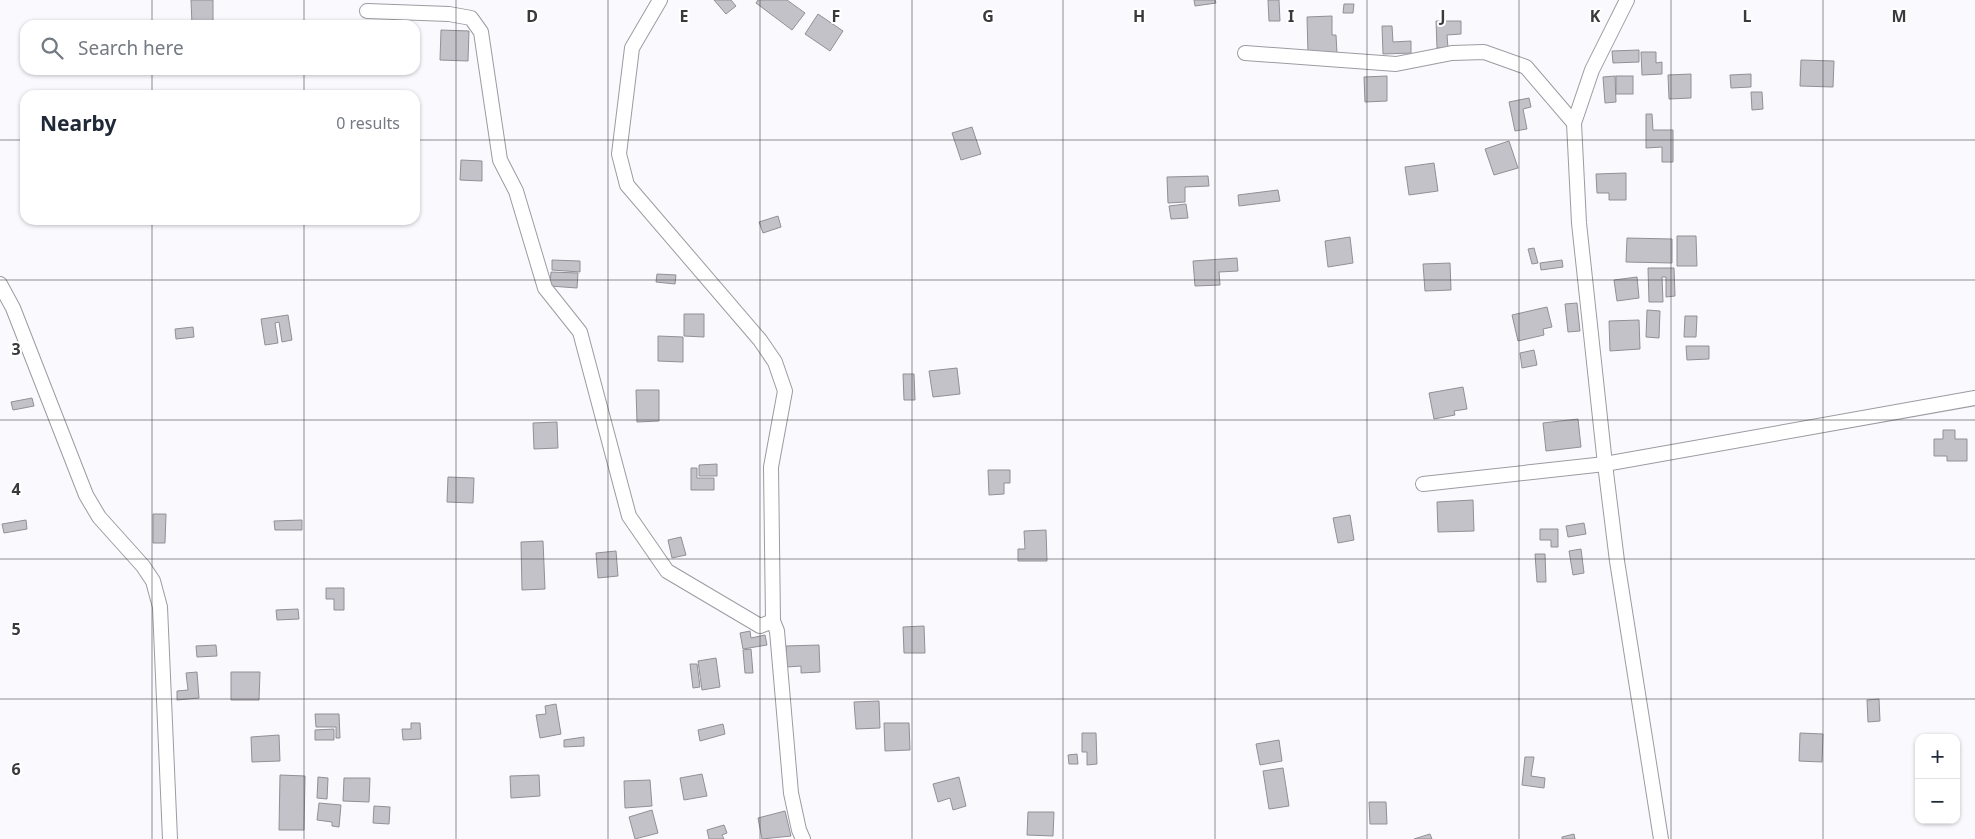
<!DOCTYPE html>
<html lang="en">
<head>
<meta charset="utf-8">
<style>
	:root { --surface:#fff; --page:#f6f6f7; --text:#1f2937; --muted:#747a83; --line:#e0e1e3 }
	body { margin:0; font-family:"Noto Sans",sans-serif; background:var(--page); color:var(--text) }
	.controls { position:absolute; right:15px; bottom:15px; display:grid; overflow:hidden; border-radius:10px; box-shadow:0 1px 4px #0004 }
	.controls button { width:45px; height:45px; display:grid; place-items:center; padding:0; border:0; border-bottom:1px solid var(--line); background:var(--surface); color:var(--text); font:25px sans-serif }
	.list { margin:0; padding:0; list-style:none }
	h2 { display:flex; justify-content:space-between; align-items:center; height:65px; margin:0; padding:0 20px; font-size:21px }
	h2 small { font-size:16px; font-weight:400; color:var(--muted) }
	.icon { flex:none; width:28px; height:28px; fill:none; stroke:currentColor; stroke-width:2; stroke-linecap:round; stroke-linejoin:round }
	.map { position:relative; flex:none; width:1975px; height:839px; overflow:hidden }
	.search { position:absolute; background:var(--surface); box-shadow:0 1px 4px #0004; left:20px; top:20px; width:400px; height:55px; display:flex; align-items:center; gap:12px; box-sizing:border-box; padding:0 18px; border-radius:15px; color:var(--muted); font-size:19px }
	.panel { position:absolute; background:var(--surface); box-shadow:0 1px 4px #0004; left:20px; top:90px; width:400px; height:135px; border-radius:15px }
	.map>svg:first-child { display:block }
	.building { fill:#c4c2c9; stroke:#929096 }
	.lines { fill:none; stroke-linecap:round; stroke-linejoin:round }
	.minor-casing { stroke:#9d9ba1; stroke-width:16 }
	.minor { stroke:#fff; stroke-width:14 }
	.grid { fill:none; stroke:#3a393c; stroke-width:1; stroke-opacity:0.55 }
	.grid-label { font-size:16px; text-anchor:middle; font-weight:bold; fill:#3a393c; stroke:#fff; stroke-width:4; stroke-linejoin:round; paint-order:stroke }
</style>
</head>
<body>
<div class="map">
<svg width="1975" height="839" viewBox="0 0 1975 839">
	<rect width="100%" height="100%" fill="#faf9fe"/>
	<g class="building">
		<polygon points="191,0 213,0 213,25 192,25"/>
		<polygon points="714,0 731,0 736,6 726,14"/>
		<polygon points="758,0 787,0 805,13 792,30 756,3"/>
		<polygon points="1194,0 1215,0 1216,3 1195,6"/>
		<polygon points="1268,0 1279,0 1280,21 1269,21"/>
		<polygon points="1344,4 1354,4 1353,13 1343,13"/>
		<polygon points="818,14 843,31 830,51 805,34"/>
		<polygon points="1332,16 1332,35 1336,35 1337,53 1308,53 1307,17"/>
		<polygon points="1436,21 1461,21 1461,34 1447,35 1448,48 1437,48"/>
		<polygon points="1382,26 1392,26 1393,42 1411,41 1411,53 1383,54"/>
		<polygon points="441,30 469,31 468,61 440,60"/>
		<polygon points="1639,50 1639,62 1613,63 1612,51"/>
		<polygon points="1641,52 1656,52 1656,63 1662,62 1662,74 1642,75"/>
		<polygon points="1801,60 1834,61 1833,87 1800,86"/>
		<polygon points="369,70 392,70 392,74 369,73"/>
		<polygon points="1691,74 1691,98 1669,99 1668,75"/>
		<polygon points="1751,74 1751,87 1731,88 1730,75"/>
		<polygon points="1387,76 1387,101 1365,102 1364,77"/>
		<polygon points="1615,76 1616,102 1605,103 1603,77"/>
		<rect x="1616" y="76" width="17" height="18"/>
		<polygon points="1751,92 1762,92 1763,109 1752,110"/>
		<polygon points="1529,98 1531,107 1523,109 1527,129 1515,131 1509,102"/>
		<polygon points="1646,114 1652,114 1653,130 1673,130 1673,162 1662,162 1662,147 1646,148"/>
		<polygon points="972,127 981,154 961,160 952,133"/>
		<polygon points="1509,141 1518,168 1494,175 1485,149"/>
		<polygon points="461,160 482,161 482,181 460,180"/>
		<polygon points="1434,163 1438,191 1409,195 1405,167"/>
		<polygon points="1626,173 1626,200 1609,200 1609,193 1597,193 1596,174"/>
		<polygon points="1208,176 1209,186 1185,187 1185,202 1168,203 1167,177"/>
		<polygon points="1278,190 1280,201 1239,206 1238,195"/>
		<polygon points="1186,204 1188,218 1171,219 1169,206"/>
		<polygon points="778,216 781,227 763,233 759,222"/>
		<polygon points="1677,236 1696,236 1697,266 1677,266"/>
		<polygon points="1350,237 1353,263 1328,267 1325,241"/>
		<polygon points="1627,238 1672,239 1672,263 1626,262"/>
		<polygon points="1534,248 1538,263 1532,264 1528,249"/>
		<polygon points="1237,258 1238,271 1219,272 1220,285 1195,286 1193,261"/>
		<polygon points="552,260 580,261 580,272 552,270"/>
		<polygon points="1562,260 1563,267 1541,270 1540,263"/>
		<polygon points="1450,263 1451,290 1425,291 1423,264"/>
		<polygon points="1648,268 1674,268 1675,296 1666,297 1666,277 1662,277 1663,302 1649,302"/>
		<polygon points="551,272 578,273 577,288 550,286"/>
		<polygon points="657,274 676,275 675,284 656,282"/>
		<polygon points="1637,277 1639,298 1617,301 1614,280"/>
		<polygon points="1577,303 1580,331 1568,332 1565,304"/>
		<polygon points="1547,307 1552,327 1543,329 1544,335 1518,341 1512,315"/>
		<polygon points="1647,310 1660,311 1659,338 1646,337"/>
		<polygon points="684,314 704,314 704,337 684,336"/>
		<polygon points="288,315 292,340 282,342 279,322 275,323 278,343 265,345 261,319"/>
		<polygon points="1685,316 1697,316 1696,337 1684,337"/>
		<polygon points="1639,320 1640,349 1610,351 1609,321"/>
		<polygon points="193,327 194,337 176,339 175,329"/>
		<polygon points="658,336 683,337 683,362 658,361"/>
		<polygon points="1686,346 1709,346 1709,359 1687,360"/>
		<polygon points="1534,350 1537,365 1522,368 1520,353"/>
		<polygon points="957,368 960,394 933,397 929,371"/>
		<polygon points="903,374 914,374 915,400 904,400"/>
		<polygon points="1463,387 1467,409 1454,411 1455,415 1434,419 1429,393"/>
		<polygon points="636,390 659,390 659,421 637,422"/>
		<polygon points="32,398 34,406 13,410 11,402"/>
		<polygon points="1578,419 1581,447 1546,451 1543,423"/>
		<polygon points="557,422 558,448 534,449 533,423"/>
		<polygon points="1943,430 1955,430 1955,439 1967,439 1967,461 1947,461 1947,456 1934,456 1934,439 1943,439"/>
		<polygon points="717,464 717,476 699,476 699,465"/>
		<polygon points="691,468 697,468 697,478 714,478 714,490 691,490"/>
		<polygon points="988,470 1010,470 1010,483 1004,483 1004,494 989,495"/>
		<polygon points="448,477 474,478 473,503 447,502"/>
		<polygon points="1473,500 1474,531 1438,532 1437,502"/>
		<polygon points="153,514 166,514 165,543 153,543"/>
		<polygon points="1350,515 1354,540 1338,543 1333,518"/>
		<polygon points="26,520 27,529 4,533 2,524"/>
		<polygon points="302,520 302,530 275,530 274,521"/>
		<polygon points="1584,523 1586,534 1568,537 1566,526"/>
		<polygon points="1540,529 1558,529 1558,547 1551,547 1551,540 1540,540"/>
		<polygon points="1046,530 1047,561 1018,561 1018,549 1025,549 1024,531"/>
		<polygon points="681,537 686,555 672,558 668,540"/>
		<polygon points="543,541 545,589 522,590 521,542"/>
		<polygon points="1581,549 1584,573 1573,575 1569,551"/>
		<polygon points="616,551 618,576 598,578 596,553"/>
		<polygon points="1535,554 1545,554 1546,582 1537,582"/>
		<polygon points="326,588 344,588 344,610 334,610 334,599 326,599"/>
		<polygon points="298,609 299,619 277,620 276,610"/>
		<polygon points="924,626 925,653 904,653 903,627"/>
		<polygon points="750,631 751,638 765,635 767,645 743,649 740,633"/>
		<polygon points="216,645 217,656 197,657 196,646"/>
		<polygon points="819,645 820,672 801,673 801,666 787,667 786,646"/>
		<polygon points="751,649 753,673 745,673 743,650"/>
		<polygon points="716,658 720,687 702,690 698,661"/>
		<polygon points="690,664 697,664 700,687 693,688"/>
		<polygon points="197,672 199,698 177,700 177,691 188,690 186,673"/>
		<polygon points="231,672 260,672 259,700 231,700"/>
		<polygon points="1879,699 1880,721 1868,722 1867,700"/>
		<polygon points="879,701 880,728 856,729 854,702"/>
		<polygon points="556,704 561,734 540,738 536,715 546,714 545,706"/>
		<polygon points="315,714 339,714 340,738 336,738 336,727 316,727"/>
		<polygon points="411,723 420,723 421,739 403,740 402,729 411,729"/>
		<polygon points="884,723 909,723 910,750 885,751"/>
		<polygon points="723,724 725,734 700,741 698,730"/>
		<polygon points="334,729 334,740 315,740 315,730"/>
		<polygon points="1082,733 1096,733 1097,764 1087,765 1087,752 1082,752"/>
		<polygon points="1800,733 1823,734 1822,762 1799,761"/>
		<polygon points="279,735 280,761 252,762 251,737"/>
		<polygon points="584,737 584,746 564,747 564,740"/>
		<polygon points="1279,740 1282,761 1260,765 1256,744"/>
		<polygon points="1077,754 1078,764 1069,764 1068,755"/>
		<polygon points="1525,757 1534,757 1531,776 1545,778 1544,788 1522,785"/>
		<polygon points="1283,768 1289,806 1269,809 1263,771"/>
		<polygon points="702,774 707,796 684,800 680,778"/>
		<polygon points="280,775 305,776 304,830 279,830"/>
		<polygon points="539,775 540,796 511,798 510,776"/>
		<polygon points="318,777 328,778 327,799 317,798"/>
		<polygon points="959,777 966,806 953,810 950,798 938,802 933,784"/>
		<polygon points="344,778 370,778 369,802 343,801"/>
		<polygon points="650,780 652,806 625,808 624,781"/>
		<polygon points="1369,802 1386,802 1387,824 1370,824"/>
		<polygon points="319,803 341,805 339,827 332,826 332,822 317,820"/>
		<polygon points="374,806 390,807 389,824 373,823"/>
		<polygon points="652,810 658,833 635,839 629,817"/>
		<polygon points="785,811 791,836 762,839 758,818"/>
		<polygon points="1028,812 1054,812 1053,836 1027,835"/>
		<polygon points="724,825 727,833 722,835 724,839 709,839 707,830"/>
		<polygon points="1430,834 1432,839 1414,839"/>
		<polygon points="1574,834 1575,839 1562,839 1562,837"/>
	</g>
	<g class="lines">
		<defs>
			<g id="minor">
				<polyline points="660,0 632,48 619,154 627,185 760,340 775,362 785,391 771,467 773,621 777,631 791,793 799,830 803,839"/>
				<polyline points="1627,0 1592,70 1574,123 1579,223 1605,464 1617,561 1661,839"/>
				<polyline points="367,11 449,14 471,18 481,32 500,160 516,191 545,288 580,332 629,516 667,571 760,626 773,621"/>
				<polyline points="1245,53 1396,64 1452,53 1484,52 1526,67 1574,123"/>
				<polyline points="0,284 13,308 86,495 99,517 143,566 153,581 160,607 170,839"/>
				<polyline points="1423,484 1605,464 1975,398"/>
			</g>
		</defs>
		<use href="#minor" class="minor-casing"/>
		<use href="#minor" class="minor"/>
	</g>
	<path class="grid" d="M152 0V25M304 0V25M456 0V839M608 0V839M760 0V839M912 0V839M1063 0V839M1215 0V839M1367 0V839M1519 0V839M1671 0V839M1823 0V839M152 70V95M304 70V95M0 140H25M415 140H1975M152 220V839M304 220V839M0 280H1975M0 420H1975M0 559H1975M0 699H1975"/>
	<g class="grid-label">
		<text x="532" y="22">D</text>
		<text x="684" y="22">E</text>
		<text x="836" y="22">F</text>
		<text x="988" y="22">G</text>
		<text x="1139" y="22">H</text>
		<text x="1291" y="22">I</text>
		<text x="1443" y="22">J</text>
		<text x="1595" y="22">K</text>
		<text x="1747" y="22">L</text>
		<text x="1899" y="22">M</text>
		<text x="16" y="355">3</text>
		<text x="16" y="495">4</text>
		<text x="16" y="635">5</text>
		<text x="16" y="775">6</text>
	</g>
</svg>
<div class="controls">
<button>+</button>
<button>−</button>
</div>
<div class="search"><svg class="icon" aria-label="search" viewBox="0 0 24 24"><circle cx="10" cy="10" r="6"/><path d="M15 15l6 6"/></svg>Search here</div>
<section class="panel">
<h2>Nearby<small>0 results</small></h2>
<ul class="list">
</ul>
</section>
</div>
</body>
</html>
